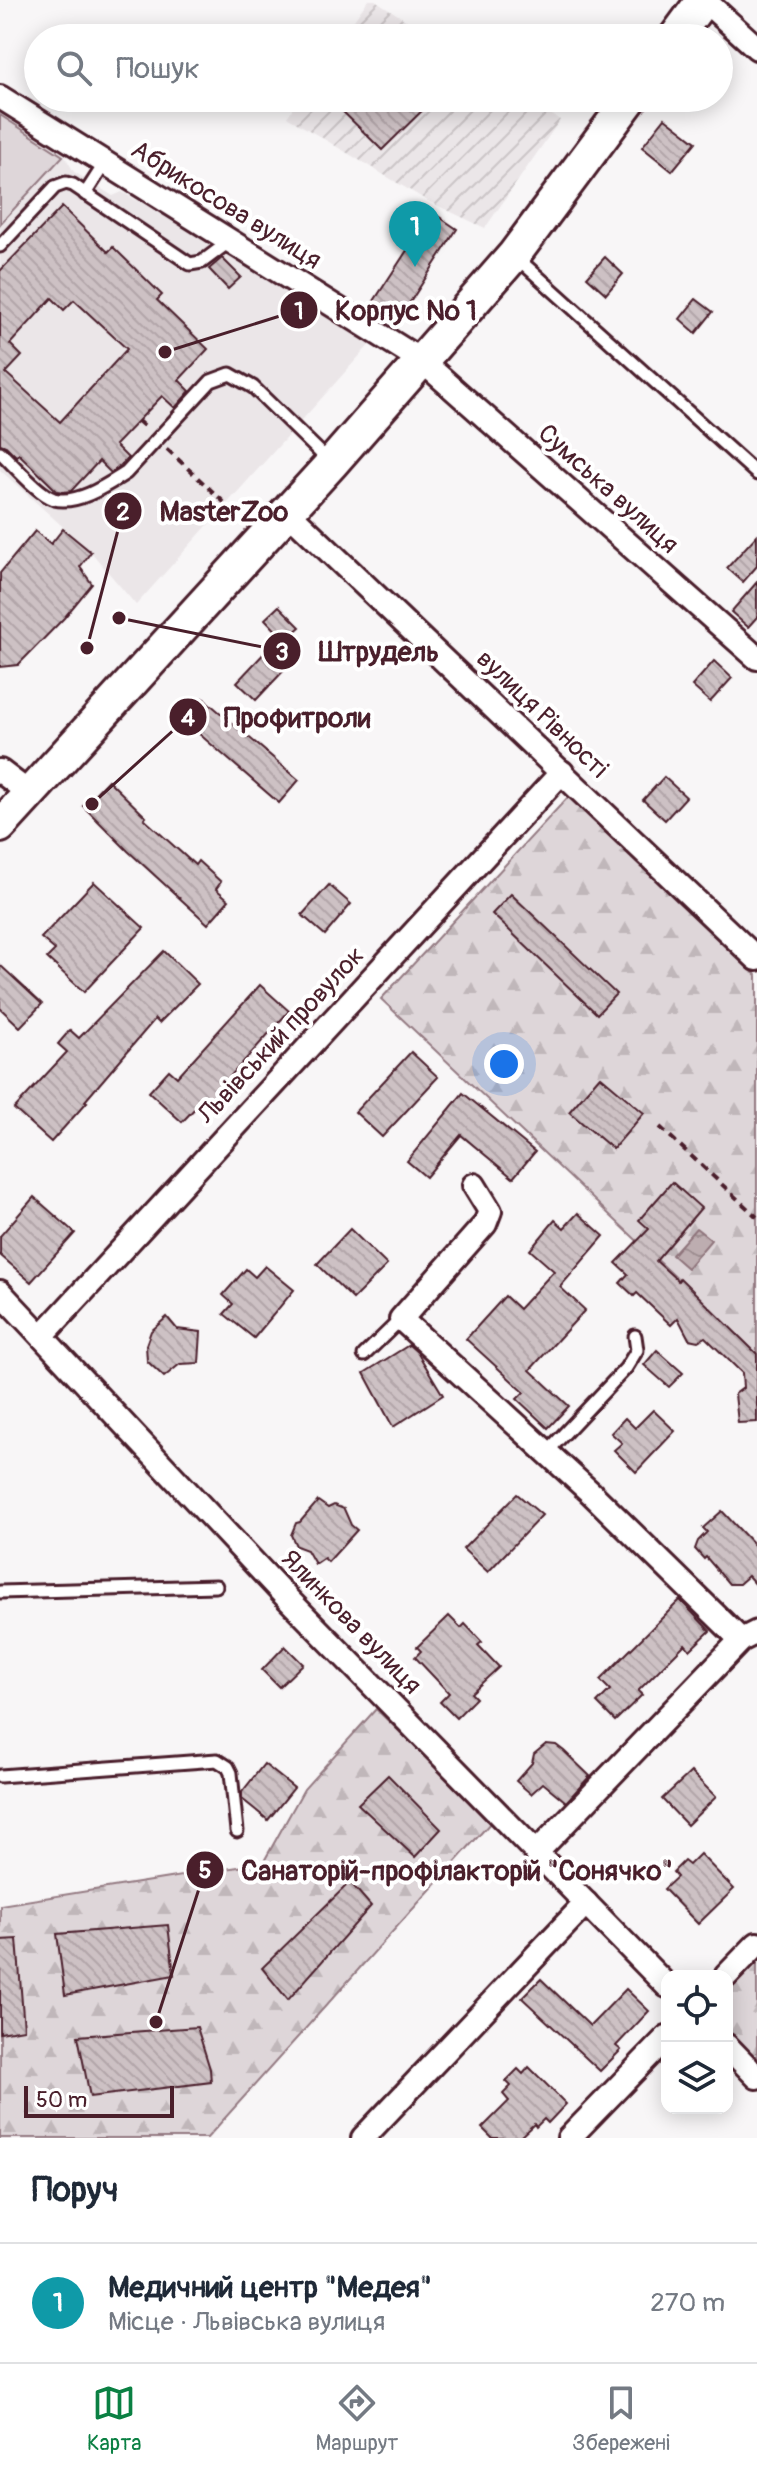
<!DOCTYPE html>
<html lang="uk">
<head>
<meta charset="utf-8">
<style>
	:root { --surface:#fff; --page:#f6f6f7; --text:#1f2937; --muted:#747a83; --line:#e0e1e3; --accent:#0b8043 }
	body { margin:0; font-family:Pangolin,sans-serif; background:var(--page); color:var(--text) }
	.controls { position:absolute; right:24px; bottom:24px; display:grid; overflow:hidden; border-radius:16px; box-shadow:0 4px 20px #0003 }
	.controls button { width:72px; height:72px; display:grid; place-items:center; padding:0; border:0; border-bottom:2px solid var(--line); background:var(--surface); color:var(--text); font:40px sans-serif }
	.scale { position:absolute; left:24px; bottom:20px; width:150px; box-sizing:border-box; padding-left:8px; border:4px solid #4a1f2b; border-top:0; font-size:22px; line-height:28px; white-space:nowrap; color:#4a1f2b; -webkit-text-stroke:6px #fff; paint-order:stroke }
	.you { position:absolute; left:504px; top:1064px; width:28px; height:28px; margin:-20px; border:6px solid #fff; border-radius:50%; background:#1a73e8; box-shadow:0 0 0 12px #1a73e833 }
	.badge { display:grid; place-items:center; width:52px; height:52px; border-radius:50%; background:var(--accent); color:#fff; font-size:26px; font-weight:700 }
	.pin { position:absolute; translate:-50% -66px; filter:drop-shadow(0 2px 4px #0008) }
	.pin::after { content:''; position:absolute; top:42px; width:28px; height:24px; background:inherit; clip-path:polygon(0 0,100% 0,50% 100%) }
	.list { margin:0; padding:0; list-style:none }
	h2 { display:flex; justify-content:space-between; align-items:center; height:104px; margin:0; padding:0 32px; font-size:34px }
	h2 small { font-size:26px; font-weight:400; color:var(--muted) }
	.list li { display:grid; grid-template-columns:52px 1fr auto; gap:24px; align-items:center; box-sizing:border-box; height:120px; padding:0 32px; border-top:2px solid var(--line) }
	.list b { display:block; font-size:30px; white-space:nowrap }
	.list p { margin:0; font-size:26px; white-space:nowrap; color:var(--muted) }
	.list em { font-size:26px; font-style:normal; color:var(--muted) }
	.icon { flex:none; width:44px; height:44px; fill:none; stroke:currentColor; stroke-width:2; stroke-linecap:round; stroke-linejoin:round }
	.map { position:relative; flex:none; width:757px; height:2138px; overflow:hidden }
	.search { position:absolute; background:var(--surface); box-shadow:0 4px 20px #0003; left:24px; right:24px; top:24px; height:88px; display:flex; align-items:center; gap:20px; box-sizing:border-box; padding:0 28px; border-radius:44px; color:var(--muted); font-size:30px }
	.sheet { height:224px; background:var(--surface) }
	nav { display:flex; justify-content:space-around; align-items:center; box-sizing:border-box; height:112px; border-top:2px solid var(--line); background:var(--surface); font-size:22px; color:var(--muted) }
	nav a { display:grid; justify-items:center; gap:4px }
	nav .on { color:var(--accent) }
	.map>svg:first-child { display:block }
	.built { fill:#ebe6e8 }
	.industrial { fill:url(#industrial-furrows) }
	.forest { fill:url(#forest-firs); stroke:#947a82; stroke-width:2 }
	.green { fill:#ded6d9; stroke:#947a82; stroke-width:2 }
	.water { fill:url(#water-waves); stroke:#8f747b; stroke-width:2 }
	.building { fill:url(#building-back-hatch); stroke:#4a1f2b; stroke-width:2; fill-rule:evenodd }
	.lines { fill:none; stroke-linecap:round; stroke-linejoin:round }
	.lane-casing { stroke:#4a1f2b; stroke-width:17 }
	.street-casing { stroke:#4a1f2b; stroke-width:28 }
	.secondary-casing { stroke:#4a1f2b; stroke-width:38 }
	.path { stroke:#4a1f2b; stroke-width:4; stroke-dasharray:8 6; stroke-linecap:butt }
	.lane { stroke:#fff; stroke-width:11 }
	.street { stroke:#fff; stroke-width:22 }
	.secondary { stroke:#fff; stroke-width:32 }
	.labels { text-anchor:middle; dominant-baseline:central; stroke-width:8; stroke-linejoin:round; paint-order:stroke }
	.street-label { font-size:26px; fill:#4a1f2b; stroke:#fff }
	.leader { fill:none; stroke:#4a1f2b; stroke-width:3 }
	.callout-dot { fill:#4a1f2b; stroke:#fff; stroke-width:3 }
	.mark-label { font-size:24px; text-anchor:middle; font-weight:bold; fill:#fff }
	.callout-label { font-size:28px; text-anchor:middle; font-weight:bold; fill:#4a1f2b; stroke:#fff; stroke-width:8; stroke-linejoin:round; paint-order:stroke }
</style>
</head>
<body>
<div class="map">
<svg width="757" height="2138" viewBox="0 0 757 2138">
	<defs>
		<pattern id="industrial-furrows" width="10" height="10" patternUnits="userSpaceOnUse" patternTransform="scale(2)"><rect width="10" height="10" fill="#ebe6e8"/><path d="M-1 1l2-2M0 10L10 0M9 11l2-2" fill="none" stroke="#cbc5c7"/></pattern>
		<pattern id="forest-firs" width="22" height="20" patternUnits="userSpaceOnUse" patternTransform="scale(2)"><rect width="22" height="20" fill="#ded6d9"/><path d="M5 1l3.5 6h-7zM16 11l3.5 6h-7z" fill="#c0b7ba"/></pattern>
		<pattern id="water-waves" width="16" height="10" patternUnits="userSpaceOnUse" patternTransform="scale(2)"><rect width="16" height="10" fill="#bdadb0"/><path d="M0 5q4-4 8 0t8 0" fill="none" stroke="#9c8c8f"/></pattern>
		<pattern id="building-back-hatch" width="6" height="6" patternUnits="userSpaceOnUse" patternTransform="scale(2)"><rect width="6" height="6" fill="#cdc1c4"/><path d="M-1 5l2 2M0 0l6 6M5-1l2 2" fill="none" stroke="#b2a5a9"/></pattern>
	</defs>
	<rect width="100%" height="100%" fill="#f8f6f7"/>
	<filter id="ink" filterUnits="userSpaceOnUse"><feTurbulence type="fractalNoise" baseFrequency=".0125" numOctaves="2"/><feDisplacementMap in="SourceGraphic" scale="16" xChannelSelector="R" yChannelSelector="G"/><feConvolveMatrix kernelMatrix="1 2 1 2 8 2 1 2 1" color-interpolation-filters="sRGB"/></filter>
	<g filter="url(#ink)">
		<polygon class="built" points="0,112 63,153 74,172 113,196 122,192 222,247 372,342 136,605 91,552 0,470"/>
		<g class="industrial">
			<polygon points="368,0 375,0 433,38 342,38"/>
			<polygon points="300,98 525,98 560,120 485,228 426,200 287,117"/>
		</g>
		<g class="forest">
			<polygon points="570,795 757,976 757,1354 381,999"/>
			<polygon points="376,1709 492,1821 207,2138 0,2138 0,1905 263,1863 304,1789"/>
			<polygon points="757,1958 757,2071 727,2042 727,1989"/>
		</g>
		<polygon class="green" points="0,115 63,156 0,224"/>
		<polygon class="water" points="696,1228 711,1240 687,1268 672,1255"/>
		<g class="building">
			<polygon points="329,98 435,98 382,150"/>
			<polygon points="665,118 696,142 672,171 642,147"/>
			<path d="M62 207 108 252 113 247 162 295 157 300 208 349 179 380 190 391 175 408 162 396 115 445 128 458 120 466 111 473 99 461 71 491 63 492 57 491 19 454 16 456 6 446 0 444V271ZM52 298 64 310 74 300 127 349 60 422 6 373 22 356 10 344Z"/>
			<polygon points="432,212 457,229 398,321 372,304"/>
			<polygon points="605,257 623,274 606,294 587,277"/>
			<polygon points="222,258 241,277 228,289 209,269"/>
			<polygon points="696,299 713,312 696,333 680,319"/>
			<polygon points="63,529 91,552 80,567 92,584 64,618 18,665 0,667 0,573 35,531 51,544"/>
			<polygon points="757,535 757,566 743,582 727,568"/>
			<polygon points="757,582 757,617 748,627 731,612"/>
			<polygon points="279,606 300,627 285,640 265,619"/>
			<polygon points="270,647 289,665 256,700 237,682"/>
			<polygon points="714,661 732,678 710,702 692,686"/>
			<polygon points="203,698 299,780 279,803 183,720"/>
			<polygon points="664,777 686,797 665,820 643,800"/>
			<polygon points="108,780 146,817 144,819 195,865 198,861 221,882 216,889 229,900 208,924 128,851 83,806"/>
			<polygon points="94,882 144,928 84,992 47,958 55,950 41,938"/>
			<polygon points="329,885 351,904 325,935 302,915"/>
			<polygon points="511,894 616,994 597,1014 492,914"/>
			<polygon points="164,951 198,984 159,1023 155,1019 85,1101 87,1102 51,1142 14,1109 67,1052 58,1044 70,1030 79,1038"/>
			<polygon points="0,965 42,1004 20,1027 0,1008"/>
			<polygon points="260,985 289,1011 227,1080 230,1083 207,1109 200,1103 182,1122 149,1092 169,1070 177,1077"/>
			<polygon points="411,1052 438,1077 382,1137 355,1112"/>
			<polygon points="600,1076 644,1113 613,1149 569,1112"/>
			<polygon points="463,1093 535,1152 513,1178 461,1135 426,1177 407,1161"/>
			<polygon points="672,1182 701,1208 656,1261 678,1281 680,1278 757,1354 757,1422 738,1423 735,1394 743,1388 742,1373 705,1337 698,1341 689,1339 678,1318 671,1325 637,1293 634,1296 620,1283 628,1274 616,1263 649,1229 639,1220"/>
			<polygon points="34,1197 75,1233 31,1282 0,1255 0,1236"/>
			<polygon points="578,1213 604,1236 560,1287 585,1310 530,1370 569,1406 548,1428 517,1399 524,1392 466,1339 505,1296 519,1309 554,1271 530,1250 555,1220 564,1228"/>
			<polygon points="350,1229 387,1265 353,1299 317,1264"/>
			<polygon points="265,1266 294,1290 254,1338 224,1314 233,1304 223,1295 246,1269 255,1277"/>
			<polygon points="167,1317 177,1329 201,1332 199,1363 180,1364 164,1377 147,1361 146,1345 151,1331"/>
			<polygon points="409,1345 417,1352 443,1395 393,1427 364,1373"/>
			<polygon points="657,1350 683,1373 669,1387 644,1365"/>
			<polygon points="653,1410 675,1431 636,1472 614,1450 622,1443 611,1433 625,1418 635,1428"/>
			<polygon points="517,1494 542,1515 488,1572 463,1549"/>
			<polygon points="318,1501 328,1508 334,1505 344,1509 351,1525 357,1530 328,1562 324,1558 315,1564 307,1550 296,1546 291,1535 296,1523 300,1522"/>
			<polygon points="722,1511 757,1548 757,1586 748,1576 739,1584 729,1584 706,1557 704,1559 695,1549 698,1541 707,1532 703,1528"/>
			<polygon points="680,1600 710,1631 690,1650 685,1644 638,1691 642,1695 615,1721 597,1703 610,1690 600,1680"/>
			<polygon points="449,1616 461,1628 465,1624 482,1642 478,1645 499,1667 471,1693 476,1698 456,1718 440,1702 449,1693 415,1657 421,1651 417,1647"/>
			<polygon points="285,1646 303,1664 279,1687 262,1670"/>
			<polygon points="546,1744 556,1745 564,1751 590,1776 566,1802 543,1783 531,1794 516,1781 532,1763 534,1754"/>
			<polygon points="264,1764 294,1788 268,1820 242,1799 242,1792"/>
			<polygon points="691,1772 716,1797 687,1825 662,1799"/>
			<polygon points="388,1775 441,1829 415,1857 358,1804"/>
			<polygon points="700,1854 734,1889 698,1924 664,1889 677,1877 673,1872 684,1861 689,1865"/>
			<polygon points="350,1882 371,1906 288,2000 262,1968"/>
			<polygon points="168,1925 174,1975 65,1995 57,1934"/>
			<polygon points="17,1939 24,2029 0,2033 0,1940"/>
			<polygon points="541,1979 590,2026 626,1989 649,2011 616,2046 621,2050 600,2071 522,1998"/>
			<polygon points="197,2027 210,2069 211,2082 90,2097 78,2036"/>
			<polygon points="529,2067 566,2104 548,2123 544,2119 536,2127 534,2124 519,2138 492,2138 482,2128 509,2101 503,2094 511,2086 506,2081 518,2069 523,2074"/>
		</g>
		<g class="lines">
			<defs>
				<g id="lane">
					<polyline points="85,194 105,163"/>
					<polyline points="0,246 55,187 66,183 73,185 190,264 202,262 230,241"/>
					<polyline points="515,256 757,474"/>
					<path d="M0 452C13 464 38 494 54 499 78 505 107 485 126 473L211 381 230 374 253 387 331 463"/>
					<polyline points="364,1355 401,1319"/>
					<polyline points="547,1452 626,1368 637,1350 635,1336"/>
					<polyline points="0,1592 216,1586"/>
					<polyline points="0,1776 217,1760 228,1767 231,1773 237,1831"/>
				</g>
				<g id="street">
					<polyline points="704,0 757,48"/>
					<polyline points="0,97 422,361 757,658"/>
					<polyline points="287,511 757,959"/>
					<polyline points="0,771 29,793"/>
					<polyline points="474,1185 490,1211 485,1224 401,1319 590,1492 741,1640"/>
					<polyline points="0,1292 288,1599 667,1986"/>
					<polyline points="42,1336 562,772"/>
					<polyline points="536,1853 741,1640 757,1632"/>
					<polyline points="726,1976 757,1944"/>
					<polyline points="727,2046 757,2077"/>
					<polyline points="363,2138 586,1903"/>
					<polyline points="569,2138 667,2037"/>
				</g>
				<g id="secondary">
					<polyline points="675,38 703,0"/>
					<polyline points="0,826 332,463 514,255 631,98"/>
				</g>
			</defs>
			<use href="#lane" class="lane-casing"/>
			<use href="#street" class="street-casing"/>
			<use href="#secondary" class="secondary-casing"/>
			<g class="path">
				<polyline points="138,421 147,429"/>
				<polyline points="167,449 227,505"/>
				<polyline points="660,1127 757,1217"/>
			</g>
			<use href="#lane" class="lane"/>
			<use href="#street" class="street"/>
			<use href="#secondary" class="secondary"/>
		</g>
	</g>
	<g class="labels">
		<g class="street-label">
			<text transform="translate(226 205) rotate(32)">Абрикосова вулиця</text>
			<text transform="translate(608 489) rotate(42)">Сумська вулиця</text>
			<text transform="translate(542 714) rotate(44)">вулиця Рівності</text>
			<text transform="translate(281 1035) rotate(-47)">Львівський провулок</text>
			<text transform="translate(351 1622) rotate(46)">Ялинкова вулиця</text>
		</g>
	</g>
	<path class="leader" d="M165 352L299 310M87 648L123 511M119 618L282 651M92 804L188 717M156 2022L205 1870"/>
	<g class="callout-dot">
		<circle cx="165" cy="352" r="8"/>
		<circle cx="87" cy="648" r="8"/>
		<circle cx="119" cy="618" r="8"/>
		<circle cx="92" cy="804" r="8"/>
		<circle cx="156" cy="2022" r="8"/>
		<circle cx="299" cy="310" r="20"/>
		<circle cx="123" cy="511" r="20"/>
		<circle cx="282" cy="651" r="20"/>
		<circle cx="188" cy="717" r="20"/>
		<circle cx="205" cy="1870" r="20"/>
	</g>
	<g class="mark-label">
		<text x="299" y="319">1</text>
		<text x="123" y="520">2</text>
		<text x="282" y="660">3</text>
		<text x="188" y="726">4</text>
		<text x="205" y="1878">5</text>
	</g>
	<g class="callout-label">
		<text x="406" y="320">Корпус № 1</text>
		<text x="224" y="521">MasterZoo</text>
		<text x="379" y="661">Штрудель</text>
		<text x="297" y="727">Профитроли</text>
		<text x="457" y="1880">Санаторій-профілакторій "Сонячко"</text>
	</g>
</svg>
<div class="controls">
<button><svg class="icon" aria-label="locate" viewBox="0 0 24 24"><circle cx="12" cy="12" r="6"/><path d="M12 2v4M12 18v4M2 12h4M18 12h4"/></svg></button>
<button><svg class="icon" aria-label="layers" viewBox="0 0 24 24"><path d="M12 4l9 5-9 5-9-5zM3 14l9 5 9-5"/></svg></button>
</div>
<div class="scale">50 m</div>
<div class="you"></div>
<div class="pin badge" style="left:415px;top:267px;background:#0f9aa8">1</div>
<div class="search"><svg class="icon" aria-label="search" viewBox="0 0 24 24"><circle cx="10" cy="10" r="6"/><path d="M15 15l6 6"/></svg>Пошук</div>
</div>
<section class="sheet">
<h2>Поруч<small></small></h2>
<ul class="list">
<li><span class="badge" style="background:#0f9aa8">1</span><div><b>Медичний центр &quot;Медея&quot;</b><p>Місце · Львівська вулиця</p></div><em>270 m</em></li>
</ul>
</section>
<nav>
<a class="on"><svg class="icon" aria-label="map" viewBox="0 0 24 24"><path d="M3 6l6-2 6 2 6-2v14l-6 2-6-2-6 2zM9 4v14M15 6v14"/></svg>Карта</a>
<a><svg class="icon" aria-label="directions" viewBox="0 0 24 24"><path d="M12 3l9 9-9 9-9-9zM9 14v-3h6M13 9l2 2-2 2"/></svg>Маршрут</a>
<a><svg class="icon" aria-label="saved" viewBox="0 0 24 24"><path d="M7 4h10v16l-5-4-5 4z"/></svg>Збережені</a>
</nav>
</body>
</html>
